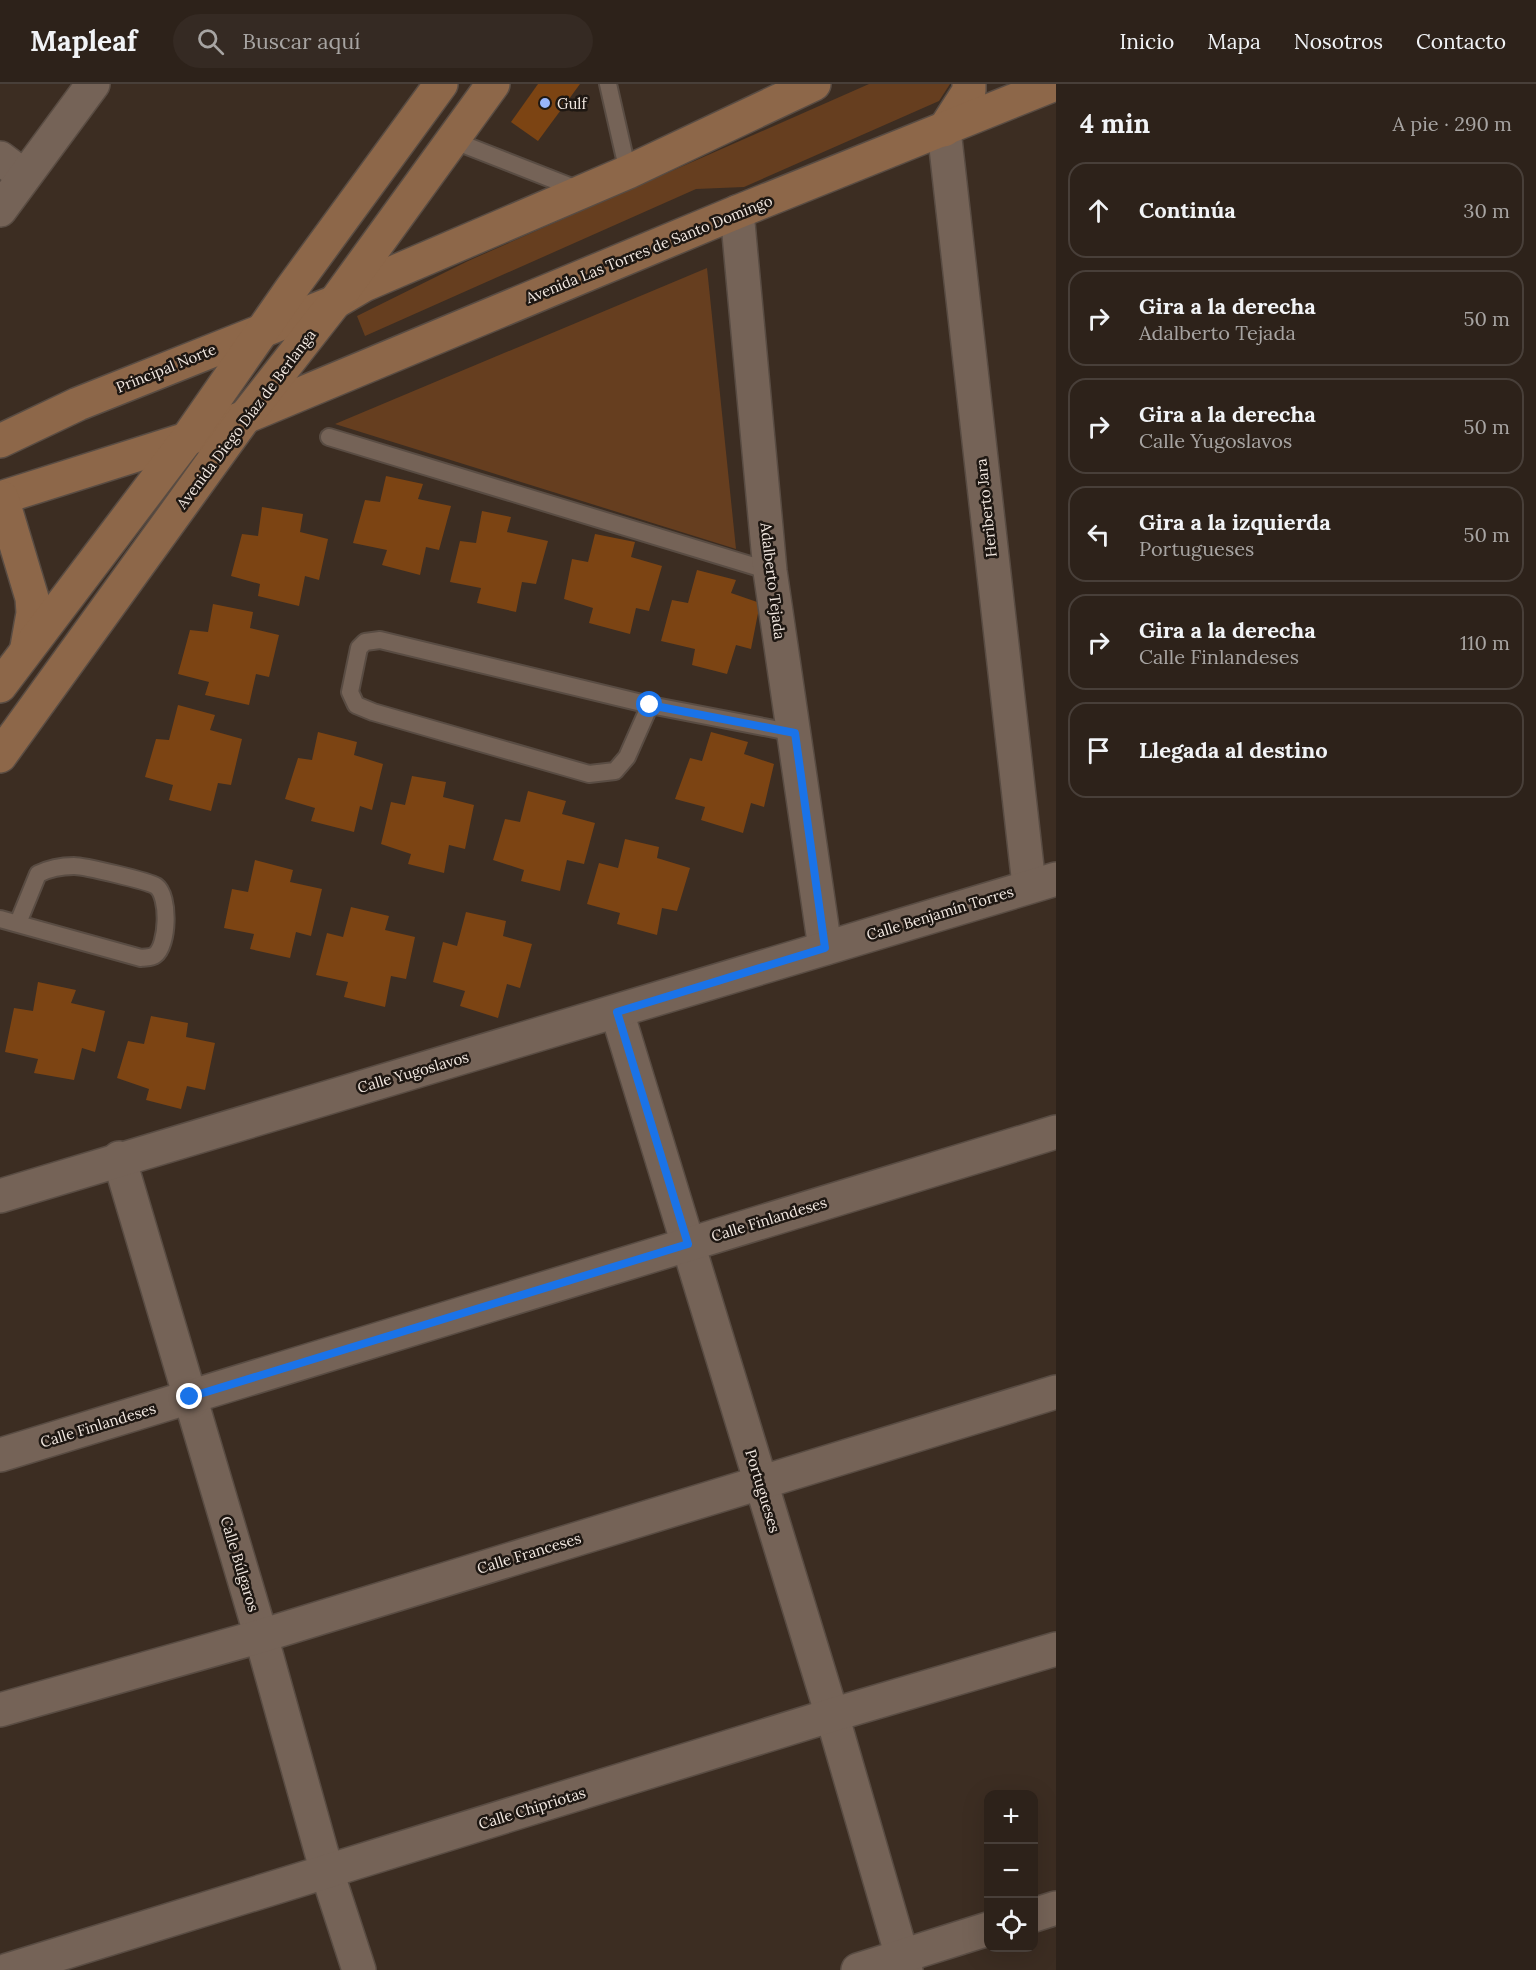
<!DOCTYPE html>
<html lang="es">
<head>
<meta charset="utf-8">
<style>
	:root { --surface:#2d221a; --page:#352a23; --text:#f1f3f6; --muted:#a7a4a2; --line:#483f39 }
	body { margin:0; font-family:Lora,serif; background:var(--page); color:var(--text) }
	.controls { position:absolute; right:18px; bottom:18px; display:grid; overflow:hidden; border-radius:12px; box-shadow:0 6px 24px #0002 }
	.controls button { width:54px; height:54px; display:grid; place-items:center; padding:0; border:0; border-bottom:2px solid var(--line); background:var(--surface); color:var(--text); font:30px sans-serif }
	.stop { position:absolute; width:18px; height:18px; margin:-14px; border:4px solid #1a73e8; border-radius:50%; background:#fff }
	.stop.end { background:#1a73e8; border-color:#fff; box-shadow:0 2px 6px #0008 }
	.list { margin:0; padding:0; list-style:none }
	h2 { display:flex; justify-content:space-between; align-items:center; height:78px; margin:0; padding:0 24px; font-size:26px }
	h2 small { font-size:20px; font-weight:400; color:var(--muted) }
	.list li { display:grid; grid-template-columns:39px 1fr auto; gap:18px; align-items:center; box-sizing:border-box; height:96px; margin:0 12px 12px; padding:0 12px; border:2px solid var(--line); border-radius:18px }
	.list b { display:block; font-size:22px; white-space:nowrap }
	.list p { margin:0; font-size:20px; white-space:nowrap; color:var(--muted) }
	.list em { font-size:20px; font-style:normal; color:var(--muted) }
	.icon { flex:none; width:33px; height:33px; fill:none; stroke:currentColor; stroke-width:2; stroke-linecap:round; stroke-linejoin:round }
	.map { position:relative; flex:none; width:1056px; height:1886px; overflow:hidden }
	header { display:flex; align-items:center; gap:36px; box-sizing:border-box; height:84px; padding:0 30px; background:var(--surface); border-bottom:2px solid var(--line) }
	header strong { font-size:28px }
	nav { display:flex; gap:33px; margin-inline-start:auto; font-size:21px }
	.search { width:420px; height:54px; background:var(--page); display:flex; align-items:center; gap:15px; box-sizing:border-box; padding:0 21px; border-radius:33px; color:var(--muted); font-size:22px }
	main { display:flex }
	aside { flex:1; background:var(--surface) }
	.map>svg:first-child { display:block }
	.green { fill:#663e1f }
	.building { fill:#7c4413 }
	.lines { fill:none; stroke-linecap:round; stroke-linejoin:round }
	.lane-casing { stroke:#594c43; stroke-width:20 }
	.street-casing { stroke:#594c43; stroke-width:36 }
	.secondary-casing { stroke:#594c43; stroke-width:36 }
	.lane { stroke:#756357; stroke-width:16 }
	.street { stroke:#756357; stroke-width:33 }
	.secondary { stroke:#8d6749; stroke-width:33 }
	.route { stroke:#1a73e8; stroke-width:8 }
	.poi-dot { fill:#98b6fd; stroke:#1e1712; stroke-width:2 }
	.labels { text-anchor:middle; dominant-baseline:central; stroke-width:5; stroke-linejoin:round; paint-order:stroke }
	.poi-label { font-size:15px; fill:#f2e8e1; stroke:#1e1712; text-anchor:start }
	.street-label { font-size:15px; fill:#f2e8e1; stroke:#1e1712 }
</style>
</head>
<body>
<header>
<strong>Mapleaf</strong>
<div class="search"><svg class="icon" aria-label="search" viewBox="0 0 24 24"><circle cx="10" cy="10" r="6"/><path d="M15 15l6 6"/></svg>Buscar aquí</div>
<nav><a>Inicio</a><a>Mapa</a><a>Nosotros</a><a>Contacto</a></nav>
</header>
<main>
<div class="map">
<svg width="1056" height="1886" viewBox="0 0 1056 1886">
	<rect width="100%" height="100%" fill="#3c2d22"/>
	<g class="green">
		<polygon points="869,0 950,0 939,17 744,103 696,105 365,252 357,232 468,177"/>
		<polygon points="707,184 736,465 335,340"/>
	</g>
	<g class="building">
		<polygon points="538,0 580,0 538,57 511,38"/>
		<polygon points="386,392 423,400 418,415 451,422 439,466 426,463 420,491 382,481 387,466 353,459 365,416 380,418"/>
		<polygon points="262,423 303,430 300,448 328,455 319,496 305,492 299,522 258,512 260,500 231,492 242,450 258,452"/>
		<polygon points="482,427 511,433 507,448 548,457 536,500 522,498 516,528 477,519 481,504 450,498 460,457 476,459"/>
		<polygon points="595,450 635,458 631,473 662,482 649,527 636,524 630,550 589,539 593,524 564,515 572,475 588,478"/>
		<polygon points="697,486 736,496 731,509 760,519 751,565 736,561 727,590 692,581 695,565 661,557 672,516 688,519"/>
		<polygon points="213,520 253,528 250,544 279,551 269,593 256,590 249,621 205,611 209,598 178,590 190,546 208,548"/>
		<polygon points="178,621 215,631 210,646 242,655 231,701 218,699 211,727 169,716 173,701 145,693 156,655 169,656"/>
		<polygon points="318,648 357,658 354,671 383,680 372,726 360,722 354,748 311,737 315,724 285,715 298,674 312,676"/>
		<polygon points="711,648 748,658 744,670 774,680 764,723 751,719 743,749 701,736 705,723 675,715 690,674 702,677"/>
		<polygon points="412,692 446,698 443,713 474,721 465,765 449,761 444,789 408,780 411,770 381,760 391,718 405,721"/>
		<polygon points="528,707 566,717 562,730 595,739 584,780 567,776 560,807 521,797 524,786 493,776 505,735 520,738"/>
		<polygon points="625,755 659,763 657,774 690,784 677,827 662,824 657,851 617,840 620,829 587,820 599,779 618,784"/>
		<polygon points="255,776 293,786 290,798 322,805 311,852 296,848 290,874 250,865 254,850 224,844 232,805 248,808"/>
		<polygon points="351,823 389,832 385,846 415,853 406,895 391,892 385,923 344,913 348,898 316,891 327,849 343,853"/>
		<polygon points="466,828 506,837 503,852 532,860 520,904 507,900 498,934 460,922 465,907 433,898 443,858 457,862"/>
		<polygon points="38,898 76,906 71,919 105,927 95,968 82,964 74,996 34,989 38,975 5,968 14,924 33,927"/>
		<polygon points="151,932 188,939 186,953 215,959 205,1006 187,1002 181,1025 146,1016 149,1005 117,994 128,957 144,960"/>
	</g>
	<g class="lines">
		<defs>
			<g id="lane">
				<polyline points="608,0 628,88"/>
				<polyline points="452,56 582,107"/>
				<polyline points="329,353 770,487"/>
				<polyline points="650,621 627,673 615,687 589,690 373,628 356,621 350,608 359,564 365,558 380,556 650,621 795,649"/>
				<path d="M0 835 141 874C146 873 151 874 155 871 168 862 170 812 156 802 148 797 84 782 74 782 60 782 50 784 38 790L18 839"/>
			</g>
			<g id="street">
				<polyline points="944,46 1029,801"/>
				<polyline points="0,74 24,92"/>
				<polyline points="0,126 93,0"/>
				<polyline points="737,128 770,487 825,864"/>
				<polyline points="617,928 832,1631 906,1886"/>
				<polyline points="119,1074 261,1552 327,1788 359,1886"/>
				<polyline points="0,1112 1056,795"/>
				<polyline points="0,1371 1056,1048"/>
				<polyline points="0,1626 261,1552 1056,1308"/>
				<polyline points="1034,1831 1056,1824"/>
				<polyline points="8,1886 832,1631 1056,1565"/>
				<polyline points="858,1886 988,1845"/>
			</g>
			<g id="secondary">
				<polyline points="944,46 969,7 969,0"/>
				<polyline points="0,357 78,320 335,218 364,201 628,88 814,0"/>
				<polyline points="0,414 187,355 245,333 737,128 1055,0"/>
				<polyline points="2,414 32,514 33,529 27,563"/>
				<polyline points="0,602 187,355 292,204 441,0"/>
				<polyline points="0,672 245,333 335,218 493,0"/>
			</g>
		</defs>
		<use href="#lane" class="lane-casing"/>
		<use href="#street" class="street-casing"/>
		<use href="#secondary" class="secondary-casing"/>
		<use href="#lane" class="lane"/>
		<use href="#street" class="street"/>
		<use href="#secondary" class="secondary"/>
	</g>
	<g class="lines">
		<polyline class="route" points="190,1313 688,1160 617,928 825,864 795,649 650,621"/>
	</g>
	<circle class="poi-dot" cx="545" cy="19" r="6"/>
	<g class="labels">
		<g class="poi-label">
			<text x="557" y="19">Gulf</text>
		</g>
		<g class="street-label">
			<text transform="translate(649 165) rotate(-22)">Avenida Las Torres de Santo Domingo</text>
			<text transform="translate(166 284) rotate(-22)">Principal Norte</text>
			<text transform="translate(246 335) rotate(-53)">Avenida Diego Díaz de Berlanga</text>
			<text transform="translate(986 424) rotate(-96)">Heriberto Jara</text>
			<text transform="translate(773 497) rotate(83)">Adalberto Tejada</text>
			<text transform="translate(940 829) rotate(-17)">Calle Benjamín Torres</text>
			<text transform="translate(413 988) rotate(-16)">Calle Yugoslavos</text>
			<text transform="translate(769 1135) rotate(-17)">Calle Finlandeses</text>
			<text transform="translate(98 1341) rotate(-17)">Calle Finlandeses</text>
			<text transform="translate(763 1407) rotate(73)">Portugueses</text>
			<text transform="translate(529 1469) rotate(-17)">Calle Franceses</text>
			<text transform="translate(240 1480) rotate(73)">Calle Búlgaros</text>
			<text transform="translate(532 1724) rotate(-17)">Calle Chipriotas</text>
		</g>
	</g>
</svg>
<div class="controls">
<button>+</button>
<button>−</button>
<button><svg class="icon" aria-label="locate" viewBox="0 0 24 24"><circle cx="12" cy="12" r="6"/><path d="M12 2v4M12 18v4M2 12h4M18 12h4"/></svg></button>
</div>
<div class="stop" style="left:650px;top:621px"></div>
<div class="stop end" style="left:190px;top:1313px"></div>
</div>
<aside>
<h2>4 min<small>A pie · 290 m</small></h2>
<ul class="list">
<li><svg class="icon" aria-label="ahead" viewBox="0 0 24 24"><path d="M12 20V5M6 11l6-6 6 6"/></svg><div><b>Continúa</b></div><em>30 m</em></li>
<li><svg class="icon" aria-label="right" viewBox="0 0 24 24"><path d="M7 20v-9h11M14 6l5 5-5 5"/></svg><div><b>Gira a la derecha</b><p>Adalberto Tejada</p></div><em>50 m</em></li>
<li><svg class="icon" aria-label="right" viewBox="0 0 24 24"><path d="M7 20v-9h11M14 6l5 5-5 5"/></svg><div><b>Gira a la derecha</b><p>Calle Yugoslavos</p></div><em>50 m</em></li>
<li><svg class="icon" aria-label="left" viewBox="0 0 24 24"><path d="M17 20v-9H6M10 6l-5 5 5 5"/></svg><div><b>Gira a la izquierda</b><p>Portugueses</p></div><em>50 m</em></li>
<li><svg class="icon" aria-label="right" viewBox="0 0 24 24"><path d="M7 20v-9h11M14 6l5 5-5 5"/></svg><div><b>Gira a la derecha</b><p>Calle Finlandeses</p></div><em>110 m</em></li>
<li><svg class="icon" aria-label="arrive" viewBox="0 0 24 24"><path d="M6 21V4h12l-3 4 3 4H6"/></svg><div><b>Llegada al destino</b></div></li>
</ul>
</aside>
</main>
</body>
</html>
